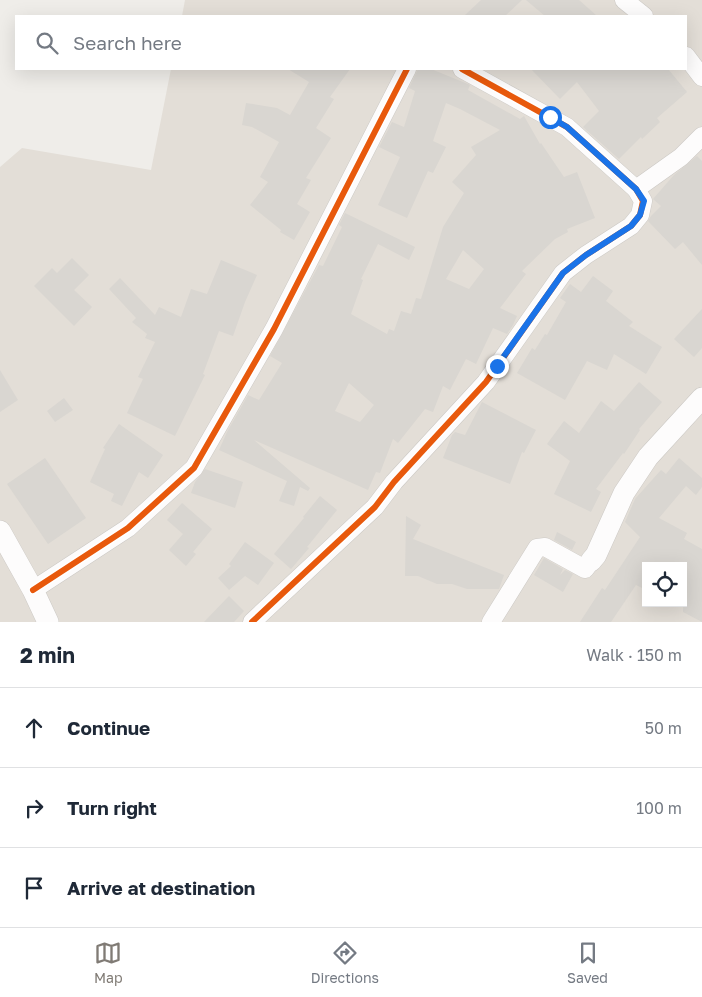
<!DOCTYPE html>
<html lang="en">
<head>
<meta charset="utf-8">
<style>
	:root { --surface:#fff; --page:#f2f2f3; --text:#1f2937; --muted:#747a83; --line:#e0e1e3; --accent:#807b75 }
	body { margin:0; font-family:"Golos Text",sans-serif; background:var(--page); color:var(--text) }
	.controls { position:absolute; right:15px; bottom:15px; display:grid; overflow:hidden; border-radius:0px; box-shadow:0 5px 20px #0002 }
	.controls button { width:45px; height:45px; display:grid; place-items:center; padding:0; border:0; border-bottom:1px solid var(--line); background:var(--surface); color:var(--text); font:25px sans-serif }
	.stop { position:absolute; width:15px; height:15px; margin:-11px; border:4px solid #1a73e8; border-radius:50%; background:#fff }
	.stop.end { background:#1a73e8; border-color:#fff; box-shadow:0 1px 5px #0008 }
	.list { margin:0; padding:0; list-style:none }
	h2 { display:flex; justify-content:space-between; align-items:center; height:65px; margin:0; padding:0 20px; font-size:21px }
	h2 small { font-size:16px; font-weight:400; color:var(--muted) }
	.list li { display:grid; grid-template-columns:32px 1fr auto; gap:15px; align-items:center; box-sizing:border-box; height:80px; padding:0 20px; border-top:1px solid var(--line) }
	.list b { display:block; font-size:19px; white-space:nowrap }
	.list em { font-size:16px; font-style:normal; color:var(--muted) }
	.icon { flex:none; width:28px; height:28px; fill:none; stroke:currentColor; stroke-width:2; stroke-linecap:round; stroke-linejoin:round }
	.map { position:relative; flex:none; width:702px; height:622px; overflow:hidden }
	.search { position:absolute; background:var(--surface); box-shadow:0 5px 20px #0002; left:15px; right:15px; top:15px; height:55px; display:flex; align-items:center; gap:12px; box-sizing:border-box; padding:0 18px; border-radius:0px; color:var(--muted); font-size:19px }
	.sheet { height:305px; background:var(--surface) }
	nav { display:flex; justify-content:space-around; align-items:center; box-sizing:border-box; height:70px; border-top:1px solid var(--line); background:var(--surface); font-size:14px; color:var(--muted) }
	nav a { display:grid; justify-items:center; gap:2px }
	nav .on { color:var(--accent) }
	.map>svg:first-child { display:block }
	.residential { fill:#e3ded7; fill-rule:evenodd }
	.building { fill:#d9d6d1; fill-rule:evenodd }
	.lines { fill:none; stroke-linecap:round; stroke-linejoin:round }
	.minor-casing { stroke:#ccc9c5; stroke-width:19 }
	.tertiary-casing { stroke:#ccc9c5; stroke-width:22 }
	.minor { stroke:#fdfcfc; stroke-width:18 }
	.tertiary { stroke:#fdfcfc; stroke-width:21 }
	.cycleway-casing { stroke:#fff; stroke-width:9 }
	.cycleway { stroke:#e8590c; stroke-width:6 }
	.route { stroke:#1a73e8; stroke-width:6 }
</style>
</head>
<body>
<div class="map">
<svg width="702" height="622" viewBox="0 0 702 622">
	<rect width="100%" height="100%" fill="#efede9"/>
	<path class="residential" d="M185 0H702V622H0V167L22 148 151 170 171 69H686V16H182ZM646 566H683V603H646Z"/>
	<g class="building">
		<polygon points="481,0 522,0 505,16 464,16"/>
		<polygon points="526,0 579,0 597,16 545,16"/>
		<polygon points="288,69 350,69 330,97 334,99 316,128 331,138 306,178 311,180 297,204 310,212 294,240 280,232 281,230 250,205 268,182 260,177 279,142 252,127 242,125 246,103 277,108 290,115 309,82"/>
		<path d="M418 69H431L463 82 470 85 468 90 520 119 524 116 540 144 541 143 564 177 577 172 595 218 567 229 568 232 555 239 522 271 526 274 500 308 517 316 513 325 507 334 493 328 476 364 466 359 450 390 443 386 433 412 425 409 398 443 393 439 380 473 376 472 368 490 254 440 310 488 308 491 300 487 294 506 279 501 287 481 219 450 227 432 248 395 259 400 282 363 270 356 319 265 323 266 342 227 339 225 345 213 415 247 409 260 378 244 361 279 363 280 351 314 387 334 389 329 394 331 401 311 411 314 416 298 421 299 443 227 464 193 452 182 476 155 471 147 500 130 460 109 446 103 433 141 446 147 433 173 428 171 407 218 378 205 400 157 379 147 392 122 404 127 415 91 409 88ZM463 250 484 269 469 289 446 279ZM349 383 374 405 360 422 335 411Z"/>
		<polygon points="531,69 668,69 687,92 657,118 660,122 642,139 641,137 619,159 583,127 599,111 577,82 560,99"/>
		<polygon points="697,156 702,161 702,265 683,242 675,249 648,221 651,216 661,206 653,199 674,175"/>
		<polygon points="72,258 89,275 74,290 92,307 74,326 34,286 52,268 57,273"/>
		<polygon points="221,260 257,275 245,302 233,336 219,331 203,374 205,375 175,436 127,413 143,379 138,377 155,342 145,338 147,334 132,322 136,318 109,289 120,278 155,315 159,307 181,317 191,289 207,294"/>
		<polygon points="593,276 613,291 606,301 633,322 629,326 662,347 646,374 614,354 607,370 587,361 565,400 517,373 532,348 535,350 545,334 547,335 566,302 560,298 570,284 581,292"/>
		<polygon points="702,309 702,348 694,357 674,339"/>
		<polygon points="0,370 18,400 0,412"/>
		<polygon points="639,382 662,402 639,429 640,430 624,454 623,453 596,489 601,492 591,512 554,494 570,461 547,444 564,421 579,433 601,401 614,411"/>
		<polygon points="64,398 73,410 55,422 47,411"/>
		<polygon points="482,402 536,430 524,453 522,452 510,484 443,458 452,435 455,432 465,435"/>
		<polygon points="119,424 163,455 148,478 139,472 122,506 111,501 114,494 90,482 105,449 103,448"/>
		<polygon points="45,458 86,518 48,544 7,484"/>
		<polygon points="679,458 702,478 702,487 696,495 686,486 659,518 687,533 684,539 702,549 702,622 683,612 683,566 646,566 646,590 636,585 611,622 580,622 602,588 605,590 640,537 625,522 635,499 661,470 666,474"/>
		<polygon points="205,469 243,482 235,508 191,493 195,482"/>
		<polygon points="320,496 337,510 307,547 309,548 291,569 274,554 304,518 303,517"/>
		<polygon points="182,503 212,529 193,552 196,554 186,566 169,550 183,534 167,520"/>
		<polygon points="406,516 421,525 413,539 504,575 499,589 467,589 452,584 437,584 418,576 405,576"/>
		<polygon points="557,532 576,542 572,550 554,540"/>
		<polygon points="245,542 274,563 258,585 245,576 229,590 218,578 231,566 229,564"/>
		<polygon points="544,558 563,569 560,575 565,570 573,574 563,592 534,575"/>
		<polygon points="229,596 244,611 234,622 204,622"/>
	</g>
	<g class="lines">
		<defs>
			<g id="minor">
				<polyline points="624,0 644,16"/>
				<polyline points="686,56 702,77"/>
				<polyline points="636,189 681,157 702,136"/>
				<polyline points="33,590 128,528 194,468 274,329 407,69"/>
				<polyline points="252,622 375,507 394,482 486,382 563,273 586,255 631,226 640,215 643,201 636,189 567,127 462,69"/>
				<polyline points="491,622 537,548 545,547 585,569 591,561"/>
			</g>
			<g id="tertiary">
				<polyline points="0,531 33,590 48,622"/>
				<polyline points="591,561 596,555 624,493 648,457 702,398"/>
			</g>
		</defs>
		<use href="#minor" class="minor-casing"/>
		<use href="#tertiary" class="tertiary-casing"/>
		<use href="#minor" class="minor"/>
		<use href="#tertiary" class="tertiary"/>
		<defs>
			<g id="cycleway">
				<polyline points="33,590 128,528 194,468 274,329 407,69"/>
				<polyline points="252,622 375,507 394,482 486,382 563,273 586,255 631,226 640,215 643,201 636,189 567,127 462,69"/>
			</g>
		</defs>
		<use href="#cycleway" class="cycleway-casing"/>
		<use href="#cycleway" class="cycleway"/>
	</g>
	<g class="lines">
		<polyline class="route" points="497,366 563,273 586,255 631,226 640,215 644,201 636,189 567,127 550,117"/>
	</g>
</svg>
<div class="controls">
<button><svg class="icon" aria-label="locate" viewBox="0 0 24 24"><circle cx="12" cy="12" r="6"/><path d="M12 2v4M12 18v4M2 12h4M18 12h4"/></svg></button>
</div>
<div class="stop" style="left:550px;top:117px"></div>
<div class="stop end" style="left:497px;top:366px"></div>
<div class="search"><svg class="icon" aria-label="search" viewBox="0 0 24 24"><circle cx="10" cy="10" r="6"/><path d="M15 15l6 6"/></svg>Search here</div>
</div>
<section class="sheet">
<h2>2 min<small>Walk · 150 m</small></h2>
<ul class="list">
<li><svg class="icon" aria-label="ahead" viewBox="0 0 24 24"><path d="M12 20V5M6 11l6-6 6 6"/></svg><div><b>Continue</b></div><em>50 m</em></li>
<li><svg class="icon" aria-label="right" viewBox="0 0 24 24"><path d="M7 20v-9h11M14 6l5 5-5 5"/></svg><div><b>Turn right</b></div><em>100 m</em></li>
<li><svg class="icon" aria-label="arrive" viewBox="0 0 24 24"><path d="M6 21V4h12l-3 4 3 4H6"/></svg><div><b>Arrive at destination</b></div></li>
</ul>
</section>
<nav>
<a class="on"><svg class="icon" aria-label="map" viewBox="0 0 24 24"><path d="M3 6l6-2 6 2 6-2v14l-6 2-6-2-6 2zM9 4v14M15 6v14"/></svg>Map</a>
<a><svg class="icon" aria-label="directions" viewBox="0 0 24 24"><path d="M12 3l9 9-9 9-9-9zM9 14v-3h6M13 9l2 2-2 2"/></svg>Directions</a>
<a><svg class="icon" aria-label="saved" viewBox="0 0 24 24"><path d="M7 4h10v16l-5-4-5 4z"/></svg>Saved</a>
</nav>
</body>
</html>
